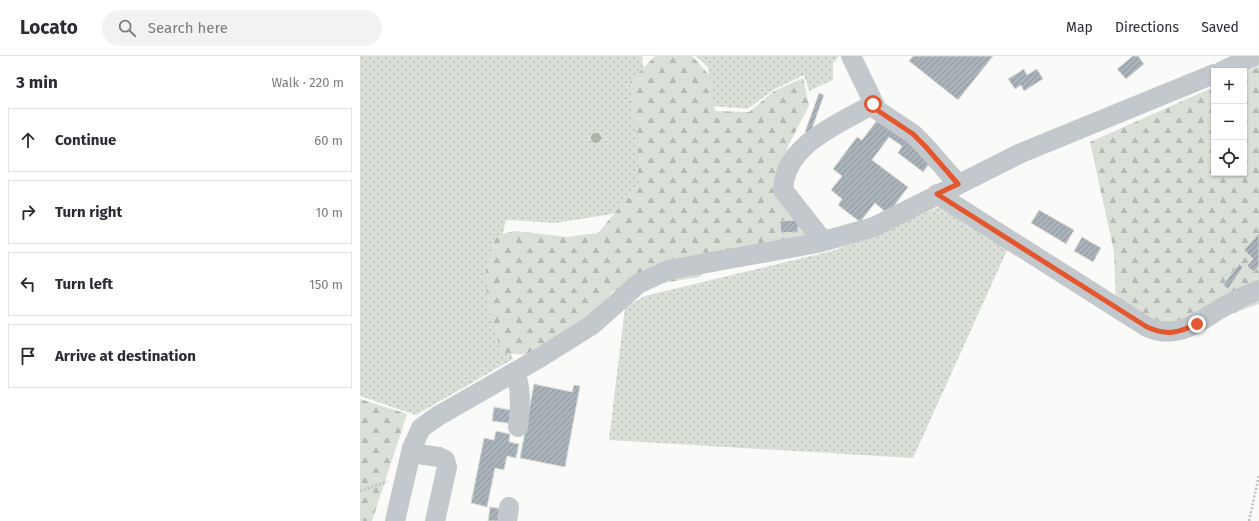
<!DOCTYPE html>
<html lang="en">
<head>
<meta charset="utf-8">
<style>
	:root { --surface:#fff; --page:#f2f2f3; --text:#2b2b33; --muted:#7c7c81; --line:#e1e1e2 }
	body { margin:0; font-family:"Fira Sans",sans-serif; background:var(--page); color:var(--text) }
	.controls { position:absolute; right:12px; top:12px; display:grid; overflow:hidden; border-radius:0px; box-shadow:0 1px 3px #0004 }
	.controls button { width:36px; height:36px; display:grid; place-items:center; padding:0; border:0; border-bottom:1px solid var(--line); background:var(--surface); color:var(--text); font:20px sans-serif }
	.stop { position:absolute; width:12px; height:12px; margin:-9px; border:3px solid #e4572e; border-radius:50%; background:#fff }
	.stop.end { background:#e4572e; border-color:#fff; box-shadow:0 1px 4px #0008 }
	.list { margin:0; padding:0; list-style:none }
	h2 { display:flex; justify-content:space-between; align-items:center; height:52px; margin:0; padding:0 16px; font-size:17px }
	h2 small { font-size:13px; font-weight:400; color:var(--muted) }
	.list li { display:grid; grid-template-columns:26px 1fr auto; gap:12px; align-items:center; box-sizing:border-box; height:64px; margin:0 8px 8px; padding:0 8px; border:1px solid var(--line); border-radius:0px }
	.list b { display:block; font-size:15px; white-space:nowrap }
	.list em { font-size:13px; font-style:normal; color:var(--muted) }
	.icon { flex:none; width:22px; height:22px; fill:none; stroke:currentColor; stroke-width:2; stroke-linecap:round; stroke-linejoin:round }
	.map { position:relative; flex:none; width:899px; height:465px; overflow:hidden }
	header { display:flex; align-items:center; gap:24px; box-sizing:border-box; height:56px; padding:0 20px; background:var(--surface); border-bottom:1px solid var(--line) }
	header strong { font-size:19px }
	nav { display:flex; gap:22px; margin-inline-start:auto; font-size:14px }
	.search { width:280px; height:36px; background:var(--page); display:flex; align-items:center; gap:10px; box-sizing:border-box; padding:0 14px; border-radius:22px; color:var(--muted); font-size:15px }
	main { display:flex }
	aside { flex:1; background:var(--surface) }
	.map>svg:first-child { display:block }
	.grass { fill:url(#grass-dots) }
	.forest { fill:url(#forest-firs) }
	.building { fill:url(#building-hatch); stroke:#dcdcda }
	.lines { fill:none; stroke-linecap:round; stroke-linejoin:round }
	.path { stroke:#bbbfc2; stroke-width:2.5; stroke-dasharray:2 2; stroke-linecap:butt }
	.minor { stroke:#c3c8cc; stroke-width:20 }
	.tree { fill:#aab4a7 }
	.route { stroke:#e4572e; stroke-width:5 }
</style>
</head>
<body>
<header>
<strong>Locato</strong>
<div class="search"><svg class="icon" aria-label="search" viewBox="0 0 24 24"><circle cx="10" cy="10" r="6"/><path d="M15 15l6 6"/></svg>Search here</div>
<nav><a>Map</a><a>Directions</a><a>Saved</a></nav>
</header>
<main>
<aside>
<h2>3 min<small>Walk · 220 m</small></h2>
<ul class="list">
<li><svg class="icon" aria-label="ahead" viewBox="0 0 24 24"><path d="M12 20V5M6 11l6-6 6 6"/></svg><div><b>Continue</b></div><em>60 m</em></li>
<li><svg class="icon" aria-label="right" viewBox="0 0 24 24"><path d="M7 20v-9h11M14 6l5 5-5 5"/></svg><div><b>Turn right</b></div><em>10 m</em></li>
<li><svg class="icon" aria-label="left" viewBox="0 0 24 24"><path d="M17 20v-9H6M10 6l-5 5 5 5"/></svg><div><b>Turn left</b></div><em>150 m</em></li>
<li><svg class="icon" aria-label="arrive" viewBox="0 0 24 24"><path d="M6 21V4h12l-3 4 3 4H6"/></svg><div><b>Arrive at destination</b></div></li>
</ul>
</aside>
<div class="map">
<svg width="899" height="465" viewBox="0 0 899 465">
	<defs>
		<pattern id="grass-dots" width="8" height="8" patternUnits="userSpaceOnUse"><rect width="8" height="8" fill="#dadfd7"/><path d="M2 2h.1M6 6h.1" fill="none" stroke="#b4b9b4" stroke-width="1.8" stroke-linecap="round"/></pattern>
		<pattern id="forest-firs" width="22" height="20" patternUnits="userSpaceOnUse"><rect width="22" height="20" fill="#dadfd7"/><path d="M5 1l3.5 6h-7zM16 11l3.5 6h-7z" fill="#b4b9b4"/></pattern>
		<pattern id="building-hatch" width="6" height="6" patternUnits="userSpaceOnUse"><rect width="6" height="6" fill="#aab3b9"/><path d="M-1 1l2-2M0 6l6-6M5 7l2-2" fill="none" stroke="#8e969c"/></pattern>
	</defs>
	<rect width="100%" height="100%" fill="#fafaf8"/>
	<g class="grass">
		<polygon points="0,0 282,0 289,62 290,131 252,158 195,167 146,164 131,227 153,303 56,359 0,340"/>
		<polygon points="336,0 479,0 473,7 473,24 449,35 444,19 413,34 388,53 353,50 348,11"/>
		<polygon points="581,150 649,190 553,402 249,384 265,251 285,240 472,195 517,178"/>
	</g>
	<g class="forest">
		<polygon points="295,0 332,0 350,20 355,55 389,56 414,35 443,22 449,50 428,90 421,125 456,180 363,195 340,221 253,235 222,270 178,299 141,297 127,245 126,217 134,180 156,175 207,181 238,177 278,129 278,89 273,60 270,26"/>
		<polygon points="899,10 899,248 817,278 756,253 754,196 730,86 854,31 854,117 884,117 884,17"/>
		<polygon points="0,343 47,358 12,465 0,465"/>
	</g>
	<g class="building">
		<polygon points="553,0 633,0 598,44 549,5"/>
		<polygon points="773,0 778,0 784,8 766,23 757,13"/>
		<polygon points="664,13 667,19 677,13 683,23 664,35 661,29 655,33 648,23"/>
		<polygon points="459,37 464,39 450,78 445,76"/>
		<polygon points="518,63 572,104 563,116 538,97 542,90 529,81 512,104 548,131 528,158 515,147 500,166 478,149 482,143 471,134 482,120 473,113 497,81 502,84"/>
		<polygon points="679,154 714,174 706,188 671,167"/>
		<polygon points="438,164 438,176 421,177 420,165"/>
		<polygon points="899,177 899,210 894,216 887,210 893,203 884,194"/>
		<polygon points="722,181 741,192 733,206 714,195"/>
		<polygon points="879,208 883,211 868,233 863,229"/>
		<polygon points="174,328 212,336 214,329 220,330 205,411 160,402"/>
		<polygon points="134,351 156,355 154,368 132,365"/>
		<polygon points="136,375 150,378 149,386 159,388 156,402 147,400 144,414 135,412 127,451 111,447 124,382 134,384"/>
		<polygon points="130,451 143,453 141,465 128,465"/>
	</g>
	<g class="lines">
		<g class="path">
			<polyline points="0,435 27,426"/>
			<polyline points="889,465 899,419"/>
		</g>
		<g class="minor">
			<polyline points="491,0 517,54 553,78 565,90 598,128"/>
			<polyline points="862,15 895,0"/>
			<path d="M577 138 787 271C817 284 835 268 860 253 872 246 886 239 899 234"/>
			<path d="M463 185 423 134C425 87 480 68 513 48"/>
			<path d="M155 316C162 334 160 352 158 371"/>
			<polyline points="51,397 79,401 85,404 87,411 75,465"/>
			<polyline points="35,465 52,392 61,372 78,360 181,301 232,269 278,228 308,214 457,187 514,171 661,97 854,18"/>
			<polyline points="147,465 149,451"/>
		</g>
	</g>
	<circle class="tree" cx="236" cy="82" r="5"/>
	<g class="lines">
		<path class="route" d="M513 48 517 54 553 78 565 90 598 128 577 138 787 271C807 280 818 277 837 268"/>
	</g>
</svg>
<div class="controls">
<button>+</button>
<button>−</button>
<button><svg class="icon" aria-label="locate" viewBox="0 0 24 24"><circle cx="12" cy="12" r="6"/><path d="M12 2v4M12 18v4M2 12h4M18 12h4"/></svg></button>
</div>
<div class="stop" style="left:513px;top:48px"></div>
<div class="stop end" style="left:837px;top:268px"></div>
</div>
</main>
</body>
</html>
